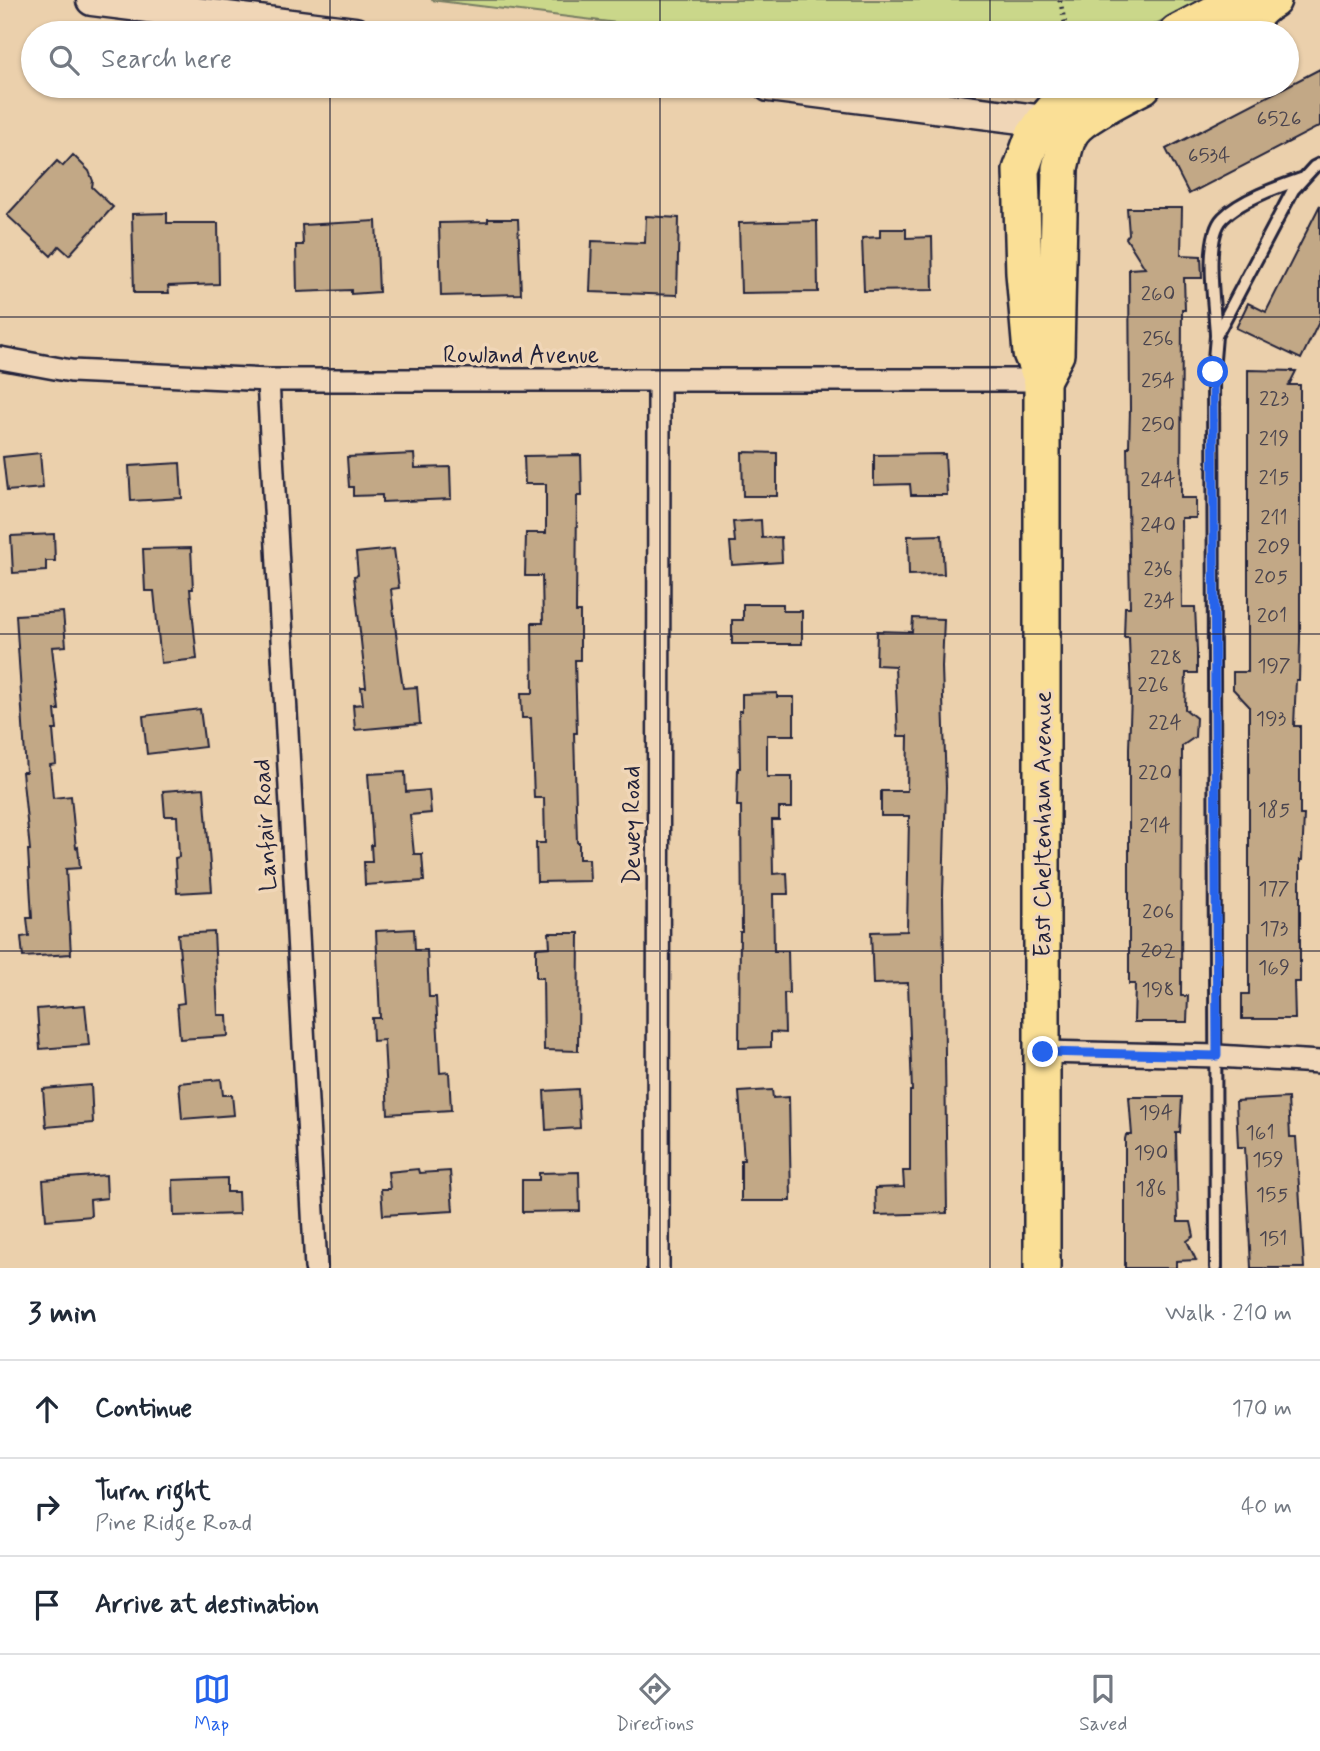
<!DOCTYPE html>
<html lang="en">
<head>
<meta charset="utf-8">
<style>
	:root { --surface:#fff; --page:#f2f2f3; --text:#1f2937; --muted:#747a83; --line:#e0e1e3; --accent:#2563eb }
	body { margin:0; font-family:Mynerve,sans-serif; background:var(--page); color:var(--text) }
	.stop { position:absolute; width:21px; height:21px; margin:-16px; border:5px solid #2563eb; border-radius:50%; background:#fff }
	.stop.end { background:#2563eb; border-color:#fff; box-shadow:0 2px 7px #0008 }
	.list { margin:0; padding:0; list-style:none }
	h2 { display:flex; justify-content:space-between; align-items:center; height:91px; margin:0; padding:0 28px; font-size:30px }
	h2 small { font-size:23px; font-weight:400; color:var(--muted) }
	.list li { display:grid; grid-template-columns:46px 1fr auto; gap:21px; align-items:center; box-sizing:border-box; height:98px; padding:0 28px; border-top:2px solid var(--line) }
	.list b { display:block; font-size:26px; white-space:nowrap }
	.list p { margin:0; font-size:23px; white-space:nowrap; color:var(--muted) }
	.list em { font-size:23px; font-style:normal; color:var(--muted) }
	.icon { flex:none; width:38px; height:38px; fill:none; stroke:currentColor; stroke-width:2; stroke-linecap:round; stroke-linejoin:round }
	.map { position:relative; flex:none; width:1320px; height:1268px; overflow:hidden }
	.search { position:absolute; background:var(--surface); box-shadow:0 2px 5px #0004; left:21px; right:21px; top:21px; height:77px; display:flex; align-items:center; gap:18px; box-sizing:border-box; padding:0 24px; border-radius:38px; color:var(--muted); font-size:26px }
	.sheet { height:385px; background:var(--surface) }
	nav { display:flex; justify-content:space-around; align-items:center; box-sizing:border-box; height:98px; border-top:2px solid var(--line); background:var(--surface); font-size:19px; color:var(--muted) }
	nav a { display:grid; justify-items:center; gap:4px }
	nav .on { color:var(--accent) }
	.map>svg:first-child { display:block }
	.green { fill:#cad78a; stroke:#767c62; stroke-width:2 }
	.building { fill:#c2a886; stroke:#22223b; stroke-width:2 }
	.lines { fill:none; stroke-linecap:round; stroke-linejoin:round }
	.service-casing { stroke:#22223b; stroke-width:16 }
	.minor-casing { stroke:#22223b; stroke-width:26 }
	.secondary-casing { stroke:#22223b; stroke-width:35 }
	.trunk-casing { stroke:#22223b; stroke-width:40 }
	.path { stroke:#22223b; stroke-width:4.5; stroke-dasharray:2 5; stroke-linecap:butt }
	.service { stroke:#f0d6b7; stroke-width:10 }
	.minor { stroke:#f0d6b7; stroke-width:21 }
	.secondary { stroke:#f0d6b7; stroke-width:30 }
	.trunk { stroke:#fadf96; stroke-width:35 }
	.route { stroke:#2563eb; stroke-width:9 }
	.grid { fill:none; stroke:#22223b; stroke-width:2; stroke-opacity:0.55 }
	.labels { text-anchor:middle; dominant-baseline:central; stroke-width:7; stroke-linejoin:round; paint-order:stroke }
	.number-label { font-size:21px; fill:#4a444e }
	.street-label { font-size:24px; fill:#22223b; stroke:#f0d6b7 }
</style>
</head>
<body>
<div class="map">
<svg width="1320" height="1268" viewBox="0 0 1320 1268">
	<rect width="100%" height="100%" fill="#ebd0ac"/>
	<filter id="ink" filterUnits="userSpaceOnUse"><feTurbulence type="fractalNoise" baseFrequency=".0143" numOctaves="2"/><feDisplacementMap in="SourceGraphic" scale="14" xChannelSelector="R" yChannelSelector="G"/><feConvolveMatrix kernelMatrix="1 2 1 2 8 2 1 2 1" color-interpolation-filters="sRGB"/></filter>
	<g filter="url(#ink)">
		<polygon class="green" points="431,0 1202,0 1138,33 698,33"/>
		<g class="building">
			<polygon points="1320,69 1320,126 1189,194 1166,149"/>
			<polygon points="73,155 89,171 93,181 92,187 113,207 69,255 59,246 51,256 7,215 57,161 63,166"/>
			<polygon points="1320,205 1320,320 1301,359 1236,328 1248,303 1266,312"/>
			<polygon points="1127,208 1182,208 1181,255 1201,256 1202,278 1184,278 1185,310 1182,310 1181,498 1196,498 1196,518 1181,518 1182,607 1195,607 1197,651 1197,673 1186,673 1185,709 1196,718 1195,737 1182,746 1181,996 1188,996 1187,1022 1134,1022 1135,984 1129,984 1129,748 1131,697 1129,637 1124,637 1125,607 1130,607 1127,447 1129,447 1130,409 1129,269 1145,268 1126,238 1129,234"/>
			<polygon points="167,213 167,223 218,223 219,284 168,286 169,293 134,293 132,214"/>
			<polygon points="646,216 679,218 677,295 590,292 592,241 645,243"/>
			<polygon points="488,219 518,219 521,294 441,296 439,223 488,222"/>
			<polygon points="376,221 379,292 351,294 351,290 297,292 296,245 303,245 302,225"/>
			<polygon points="817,221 818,292 741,293 739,223"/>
			<polygon points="880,229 906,229 906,238 932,237 933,290 864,291 862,238 880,237"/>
			<polygon points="1248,370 1296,371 1289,385 1300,385 1300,641 1299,680 1296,680 1294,726 1300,726 1300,815 1304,815 1302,860 1300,860 1300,982 1294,982 1295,1019 1242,1019 1242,994 1249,994 1249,706 1233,689 1233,672 1248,672"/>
			<polygon points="742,452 777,453 777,496 743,496"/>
			<polygon points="40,453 43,488 7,491 3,457"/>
			<polygon points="414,454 415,468 450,467 451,499 382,502 382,495 353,496 353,487 349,487 347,457"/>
			<polygon points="945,454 947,495 911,495 910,484 874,485 874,455"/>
			<polygon points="581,455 582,496 577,496 576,612 580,612 580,660 575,660 577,733 574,733 577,842 579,842 579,859 589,859 590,881 537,882 536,843 545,843 544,798 534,798 531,718 522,718 521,693 533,693 532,623 543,623 542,576 525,576 526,533 546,533 546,484 525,484 524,456"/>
			<polygon points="180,463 182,498 131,501 129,466"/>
			<polygon points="761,520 762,538 781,537 782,562 732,565 730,542 735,542 733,522"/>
			<polygon points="54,534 55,561 46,561 46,571 13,573 11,536"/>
			<polygon points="942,535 944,574 909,575 908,536"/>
			<polygon points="191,548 193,589 190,589 197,659 161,663 154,591 145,591 143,549"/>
			<polygon points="394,549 399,588 391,589 400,668 403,688 417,687 420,724 355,730 353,705 363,704 361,687 366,687 354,576 358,575 356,553"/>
			<polygon points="743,604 783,604 783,611 802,611 802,644 732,644 732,620 743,620"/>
			<polygon points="63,612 66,646 52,647 59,710 55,710 57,730 53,730 56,764 50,765 53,798 71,796 76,848 78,847 80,868 66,869 71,954 23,957 21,937 29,936 27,918 32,918 28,850 30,850 22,772 26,772 16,615"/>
			<polygon points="913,618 944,619 942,667 946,787 943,895 947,1213 876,1215 875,1188 904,1187 903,1171 910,1171 910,1091 912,1091 908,983 873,984 871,932 907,931 909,816 881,816 881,791 907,791 908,736 898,736 895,666 876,665 877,631 912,632"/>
			<polygon points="777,693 777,697 794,697 794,735 767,735 767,777 792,777 792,808 779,808 779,820 772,820 773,874 787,873 788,894 773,894 774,951 788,951 789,993 784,993 785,1033 771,1032 771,1047 739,1048 740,932 742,932 741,806 737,806 738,768 740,768 739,711 742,711 742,694"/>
			<polygon points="200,709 205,747 147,754 143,716"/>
			<polygon points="405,772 406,792 429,790 431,813 410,815 414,854 422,854 424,881 365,885 364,862 372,862 371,845 373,845 368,774"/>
			<polygon points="204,788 212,891 177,893 175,858 179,857 177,816 165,816 163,791"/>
			<polygon points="414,929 415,950 427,950 429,997 436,997 440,1073 449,1072 451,1110 388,1114 384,1040 373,1041 372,1018 380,1018 376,931"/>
			<polygon points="214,932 218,1015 227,1015 228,1036 180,1039 177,1004 184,1003 178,934"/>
			<polygon points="549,933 579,933 578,1051 544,1050 543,978 536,978 536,948 550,947"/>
			<polygon points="85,1005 89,1045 40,1049 37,1009"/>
			<polygon points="221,1079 223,1095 232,1095 234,1115 182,1119 179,1083"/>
			<polygon points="91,1085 93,1123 46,1127 43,1089"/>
			<polygon points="578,1089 580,1128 546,1130 544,1091"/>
			<polygon points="772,1090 773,1098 789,1097 791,1201 741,1201 741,1160 744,1160 739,1092"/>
			<polygon points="1129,1097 1182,1097 1180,1133 1176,1133 1178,1222 1191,1222 1194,1236 1187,1241 1196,1260 1176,1261 1176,1268 1125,1268 1125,1139 1126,1135 1132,1135"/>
			<polygon points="1288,1098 1290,1137 1296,1137 1304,1268 1251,1268 1245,1147 1238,1147 1236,1101"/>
			<polygon points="418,1169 419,1173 450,1171 453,1211 383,1215 381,1189 390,1189 388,1172"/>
			<polygon points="579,1172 580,1211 522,1212 522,1180 539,1180 539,1173"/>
			<polygon points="106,1175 107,1198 90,1200 91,1216 46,1220 43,1180"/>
			<polygon points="227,1178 227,1192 238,1192 239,1214 174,1216 173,1180"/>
		</g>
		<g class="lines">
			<defs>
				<g id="service">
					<path d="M1216 335C1215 307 1203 238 1223 218 1240 200 1278 187 1301 179"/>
					<polyline points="1216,1268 1213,371 1216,336 1293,190 1314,167 1320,164"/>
				</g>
				<g id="minor">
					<polyline points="0,358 71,371 268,380 1042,380"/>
					<polyline points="268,380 316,1268"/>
					<polyline points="1043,1052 1217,1056 1320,1062"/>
					<polyline points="658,1268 659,382"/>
				</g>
				<g id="secondary">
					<polyline points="92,0 355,33"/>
					<polyline points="769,86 1044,121 1062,127"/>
				</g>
				<g id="trunk">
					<polyline points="1177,33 1232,4 1259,7"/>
					<path d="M1235 33C1251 24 1255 9 1273 0"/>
					<path d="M1042 380 1056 354 1060 168C1063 157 1065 140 1072 131 1082 116 1126 95 1143 86"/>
					<polyline points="1042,1268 1042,380 1031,353 1024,273 1021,170 1033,137 1044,121 1066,95 1079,86"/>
				</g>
			</defs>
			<use href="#service" class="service-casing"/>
			<use href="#minor" class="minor-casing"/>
			<use href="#secondary" class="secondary-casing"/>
			<use href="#trunk" class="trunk-casing"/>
			<polyline class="path" points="1060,0 1067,33"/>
			<use href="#service" class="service"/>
			<use href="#minor" class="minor"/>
			<use href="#secondary" class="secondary"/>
			<use href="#trunk" class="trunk"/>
		</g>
	</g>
	<g class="lines" filter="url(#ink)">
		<polyline class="route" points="1043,1052 1217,1056 1213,372"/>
	</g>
	<path class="grid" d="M330 0V33M660 0V33M990 0V33M330 86V1268M660 86V1268M990 86V1268M0 317H1320M0 634H1320M0 951H1320"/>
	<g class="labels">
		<g class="number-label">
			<text x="1279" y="119">6526</text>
			<text x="1209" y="156">6534</text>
			<text x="1158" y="294">260</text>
			<text x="1158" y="339">256</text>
			<text x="1158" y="381">254</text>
			<text x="1274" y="399">223</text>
			<text x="1158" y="425">250</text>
			<text x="1274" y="439">219</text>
			<text x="1274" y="478">215</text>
			<text x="1158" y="480">244</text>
			<text x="1274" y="518">211</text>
			<text x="1158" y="525">240</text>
			<text x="1274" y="547">209</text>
			<text x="1158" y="569">236</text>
			<text x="1271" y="577">205</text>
			<text x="1159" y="601">234</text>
			<text x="1272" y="616">201</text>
			<text x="1166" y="658">228</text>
			<text x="1274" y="666">197</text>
			<text x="1153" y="685">226</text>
			<text x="1271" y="719">193</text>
			<text x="1165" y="723">224</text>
			<text x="1155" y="773">220</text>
			<text x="1274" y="810">185</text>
			<text x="1155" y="826">214</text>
			<text x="1274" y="889">177</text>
			<text x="1158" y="912">206</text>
			<text x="1274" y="929">173</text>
			<text x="1158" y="951">202</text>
			<text x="1274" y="968">169</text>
			<text x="1158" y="990">198</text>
			<text x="1156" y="1113">194</text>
			<text x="1260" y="1133">161</text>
			<text x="1151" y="1153">190</text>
			<text x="1268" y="1160">159</text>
			<text x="1151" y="1189">186</text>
			<text x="1272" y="1195">155</text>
			<text x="1273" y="1239">151</text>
		</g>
		<g class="street-label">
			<text x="521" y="355">Rowland Avenue</text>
			<text transform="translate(1043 824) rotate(-90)">East Cheltenham Avenue</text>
			<text transform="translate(266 825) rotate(-93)">Lanfair Road</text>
			<text transform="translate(632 825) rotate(-90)">Dewey Road</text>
		</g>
	</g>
</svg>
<div class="stop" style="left:1213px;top:372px"></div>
<div class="stop end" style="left:1043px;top:1052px"></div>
<div class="search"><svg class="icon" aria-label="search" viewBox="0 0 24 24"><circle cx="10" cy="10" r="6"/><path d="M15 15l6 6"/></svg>Search here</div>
</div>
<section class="sheet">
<h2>3 min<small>Walk · 210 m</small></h2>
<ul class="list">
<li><svg class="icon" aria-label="ahead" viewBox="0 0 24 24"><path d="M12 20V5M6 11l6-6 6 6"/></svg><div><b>Continue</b></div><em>170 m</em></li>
<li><svg class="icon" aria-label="right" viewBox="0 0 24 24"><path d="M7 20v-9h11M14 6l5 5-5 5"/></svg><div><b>Turn right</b><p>Pine Ridge Road</p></div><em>40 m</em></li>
<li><svg class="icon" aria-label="arrive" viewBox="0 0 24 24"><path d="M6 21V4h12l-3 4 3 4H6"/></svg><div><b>Arrive at destination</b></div></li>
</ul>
</section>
<nav>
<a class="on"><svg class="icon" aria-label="map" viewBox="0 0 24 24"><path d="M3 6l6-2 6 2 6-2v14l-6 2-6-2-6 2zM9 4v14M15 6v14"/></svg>Map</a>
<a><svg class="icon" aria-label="directions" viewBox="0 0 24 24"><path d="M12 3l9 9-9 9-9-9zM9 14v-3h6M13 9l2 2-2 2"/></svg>Directions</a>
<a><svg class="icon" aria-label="saved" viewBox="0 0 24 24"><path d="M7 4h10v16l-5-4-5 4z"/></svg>Saved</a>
</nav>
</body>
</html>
